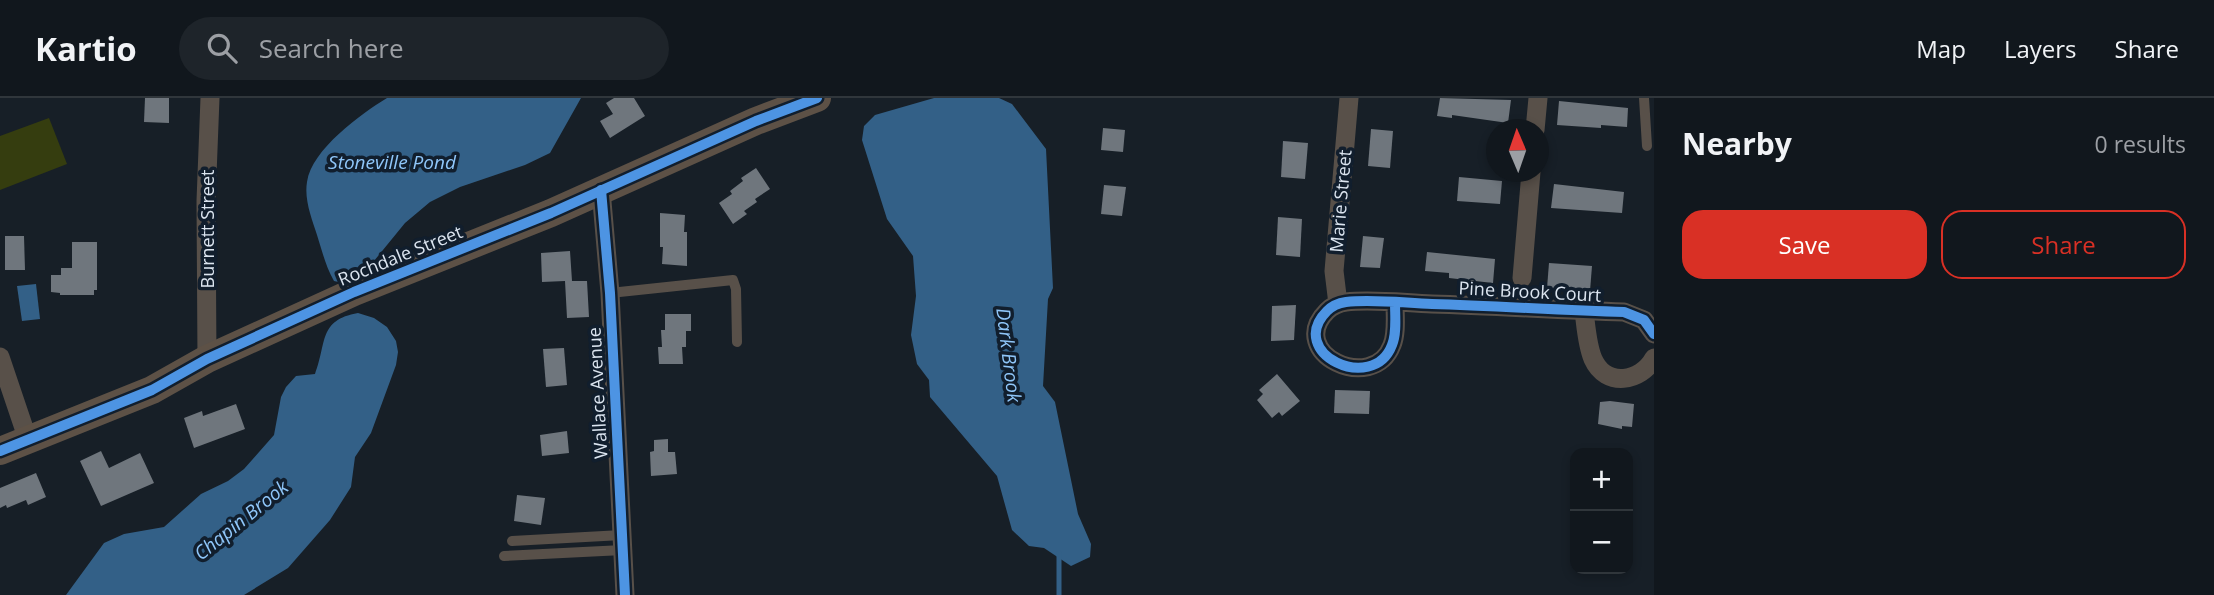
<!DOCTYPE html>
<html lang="en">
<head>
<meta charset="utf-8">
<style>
	:root { --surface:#11171d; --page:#1e242a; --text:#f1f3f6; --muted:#9c9fa4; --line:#30363b; --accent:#d93025 }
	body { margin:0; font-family:"Open Sans",sans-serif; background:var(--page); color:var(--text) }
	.controls { position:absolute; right:21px; bottom:21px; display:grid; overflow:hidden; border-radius:14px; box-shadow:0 4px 10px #0003 }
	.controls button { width:63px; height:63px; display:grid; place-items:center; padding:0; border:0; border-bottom:2px solid var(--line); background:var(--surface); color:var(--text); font:35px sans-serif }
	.compass { position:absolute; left:1486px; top:21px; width:63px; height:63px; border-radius:50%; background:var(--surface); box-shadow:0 4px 10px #0003; rotate:358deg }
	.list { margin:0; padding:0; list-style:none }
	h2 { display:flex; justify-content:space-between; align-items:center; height:91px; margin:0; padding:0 28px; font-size:30px }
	h2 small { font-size:23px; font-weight:400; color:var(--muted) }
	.actions { display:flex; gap:14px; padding:21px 28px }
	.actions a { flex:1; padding:16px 0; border:2px solid var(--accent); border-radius:21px; text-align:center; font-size:24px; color:var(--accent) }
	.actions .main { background:var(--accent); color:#fff }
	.icon { flex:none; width:38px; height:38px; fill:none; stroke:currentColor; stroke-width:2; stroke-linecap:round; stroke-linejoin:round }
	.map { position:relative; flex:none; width:1654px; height:497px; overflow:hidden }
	header { display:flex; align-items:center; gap:42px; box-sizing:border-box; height:98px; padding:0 35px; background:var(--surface); border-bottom:2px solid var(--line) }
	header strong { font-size:33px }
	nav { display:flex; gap:38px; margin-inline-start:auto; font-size:24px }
	.search { width:490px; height:63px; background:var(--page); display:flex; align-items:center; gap:18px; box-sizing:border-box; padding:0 24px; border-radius:38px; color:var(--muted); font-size:26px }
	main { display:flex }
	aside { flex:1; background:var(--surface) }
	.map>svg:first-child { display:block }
	.green { fill:#353d0f }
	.water { fill:#336087 }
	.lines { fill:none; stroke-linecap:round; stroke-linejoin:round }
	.stream { stroke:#336087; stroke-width:5 }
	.building { fill:#6f767d }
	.lane { stroke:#585049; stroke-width:10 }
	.street { stroke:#585049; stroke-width:19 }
	.secondary { stroke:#5d5146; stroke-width:28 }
	.cycleway-casing { stroke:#111e2d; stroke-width:15 }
	.cycleway { stroke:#4d94e3; stroke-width:10 }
	.labels { text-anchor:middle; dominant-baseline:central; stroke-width:7; stroke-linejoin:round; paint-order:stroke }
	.street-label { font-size:18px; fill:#dce5f0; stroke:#111e2d }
	.water-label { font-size:19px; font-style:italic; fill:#8fc6f9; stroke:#111e2d }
</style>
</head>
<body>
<header>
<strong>Kartio</strong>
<div class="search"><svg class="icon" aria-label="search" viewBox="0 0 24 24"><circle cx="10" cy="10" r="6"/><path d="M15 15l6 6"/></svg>Search here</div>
<nav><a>Map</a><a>Layers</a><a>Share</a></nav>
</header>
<main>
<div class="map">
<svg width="1654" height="497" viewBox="0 0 1654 497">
	<rect width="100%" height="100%" fill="#171f27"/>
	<polygon class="green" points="49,20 67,66 0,92 0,38"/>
	<g class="water">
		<path d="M387 0H581L550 55 525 67 460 89 430 104 405 125 365 174 343 185 334 183C326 169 322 153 317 137 312 121 304 102 307 84 312 51 361 16 387 0Z"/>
		<polygon points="934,0 999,0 1012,6 1046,51 1053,190 1048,201 1043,288 1055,304 1078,416 1091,446 1090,459 1071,468 1044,450 1029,448 1012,432 997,378 930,299 929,282 917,266 911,237 916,198 913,158 887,121 862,42 864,28 875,17"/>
		<polygon points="36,186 40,221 22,223 17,188"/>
		<path d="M358 215 374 220 387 229 396 243 398 254 396 267 371 335 355 359 351 389 330 422 288 470 244 497H66L104 445 124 436 164 429 201 396 228 383 244 371 274 337 281 299 286 289 296 278 315 276C327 245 318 222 358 215Z"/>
	</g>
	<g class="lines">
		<polyline class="stream" points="1059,455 1059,497"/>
	</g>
	<g class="building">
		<polygon points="145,0 169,0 169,25 144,24"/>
		<polygon points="614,0 634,0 645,18 610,40 600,23 613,16 606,5"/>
		<polygon points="1440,0 1511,2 1508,25 1452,17 1452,20 1437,18"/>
		<polygon points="1559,3 1628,10 1627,29 1601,27 1601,30 1557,27"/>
		<polygon points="1103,30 1125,32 1123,54 1101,52"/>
		<polygon points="1371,31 1393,33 1390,70 1368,68"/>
		<polygon points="1283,43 1308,45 1305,81 1281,79"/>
		<polygon points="756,70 770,91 755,101 757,104 744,113 747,116 733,126 719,105 732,96 730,93 743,83 741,80"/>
		<polygon points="1459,79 1502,83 1500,106 1457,103"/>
		<polygon points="1554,86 1624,94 1622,115 1551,110"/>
		<polygon points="1104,87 1126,89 1122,118 1101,116"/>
		<polygon points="660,115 685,117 684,134 687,134 687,168 662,166 663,149 660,149"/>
		<polygon points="1278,119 1302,121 1300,159 1276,157"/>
		<polygon points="5,138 24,138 25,172 5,172"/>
		<polygon points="1363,138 1384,140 1380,170 1360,169"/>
		<polygon points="72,144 97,144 97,192 94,192 94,197 60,197 60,195 51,194 51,177 61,177 61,170 72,170"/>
		<polygon points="570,153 572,183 567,183 587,183 589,219 567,220 565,183 542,184 541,155"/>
		<polygon points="1427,154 1495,161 1493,185 1449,180 1449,175 1425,173"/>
		<polygon points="1549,165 1592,168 1590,193 1547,190"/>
		<polygon points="1296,207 1294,242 1271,243 1272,208"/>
		<polygon points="665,216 691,216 691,233 686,233 686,249 682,249 683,266 659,266 658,249 662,249 661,232 665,232"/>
		<polygon points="564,250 567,287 546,289 543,251"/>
		<polygon points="1277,276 1300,303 1282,318 1279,314 1272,320 1257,302 1263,296 1259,292"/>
		<polygon points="1335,292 1370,293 1369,316 1334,315"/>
		<polygon points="1610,303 1634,306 1632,329 1622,328 1622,331 1598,326 1600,304"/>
		<polygon points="236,306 245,331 194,350 184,320 202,313 203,318"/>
		<polygon points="567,333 569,355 542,358 540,337"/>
		<polygon points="668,341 668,354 675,354 677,376 651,378 650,354 654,353 654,342"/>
		<polygon points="101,353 109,370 140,355 154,385 101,408 80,363"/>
		<polygon points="36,375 46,399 28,407 26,402 7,410 6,407 0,410 0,390"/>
		<polygon points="517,397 545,400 541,427 514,423"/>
	</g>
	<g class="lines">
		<g class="lane">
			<polyline points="1644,0 1647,48"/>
			<polyline points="610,195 733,182 736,191 737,244"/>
			<polyline points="512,443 622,437"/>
			<polyline points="504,458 623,452"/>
		</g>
		<g class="street">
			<polyline points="1535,32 1538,0"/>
			<polyline points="601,92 610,195 625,497"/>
			<polyline points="1522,180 1531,74"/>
			<path d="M1395 205C1395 218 1397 235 1392 247 1373 297 1285 255 1327 213 1332 208 1339 205 1346 204 1373 201 1404 205 1432 206 1496 208 1560 212 1624 214L1644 222 1654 236"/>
			<polyline points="1338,206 1334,173 1349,0"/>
			<path d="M1584 213C1586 228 1587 247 1593 261 1606 290 1641 284 1654 260"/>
			<polyline points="0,259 28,342"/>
			<polyline points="207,261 206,103 210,0"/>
		</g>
		<polyline class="secondary" points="0,353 152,292 207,261 354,194 551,115 756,23 817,0"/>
		<defs>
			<g id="cycleway">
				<polyline points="601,92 610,195 625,497"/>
				<path d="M1395 205C1395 218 1397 235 1392 247 1373 297 1285 255 1327 213 1332 208 1339 205 1346 204 1373 201 1404 205 1432 206 1496 208 1560 212 1624 214L1644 222 1654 236"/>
				<polyline points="0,353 152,292 207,261 354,194 551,115 756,23 817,0"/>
			</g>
		</defs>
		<use href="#cycleway" class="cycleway-casing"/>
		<use href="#cycleway" class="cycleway"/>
	</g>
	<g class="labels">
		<g class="street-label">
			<text transform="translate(1340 103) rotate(-85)">Marie Street</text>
			<text transform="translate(207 131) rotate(-90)">Burnett Street</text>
			<text transform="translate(400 157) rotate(-22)">Rochdale Street</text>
			<text transform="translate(1530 193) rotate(3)">Pine Brook Court</text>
			<text transform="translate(597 295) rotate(-93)">Wallace Avenue</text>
		</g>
		<g class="water-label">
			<text x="392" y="64">Stoneville Pond</text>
			<text transform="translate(1009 257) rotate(83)">Dark Brook</text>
			<text transform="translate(241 422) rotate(-39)">Chapin Brook</text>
		</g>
	</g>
</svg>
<div class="controls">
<button>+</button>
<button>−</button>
</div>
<svg class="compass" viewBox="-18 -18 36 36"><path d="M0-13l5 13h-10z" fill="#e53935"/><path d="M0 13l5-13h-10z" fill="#9c9fa4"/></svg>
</div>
<aside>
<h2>Nearby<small>0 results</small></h2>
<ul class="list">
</ul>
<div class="actions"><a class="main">Save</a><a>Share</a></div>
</aside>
</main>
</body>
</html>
